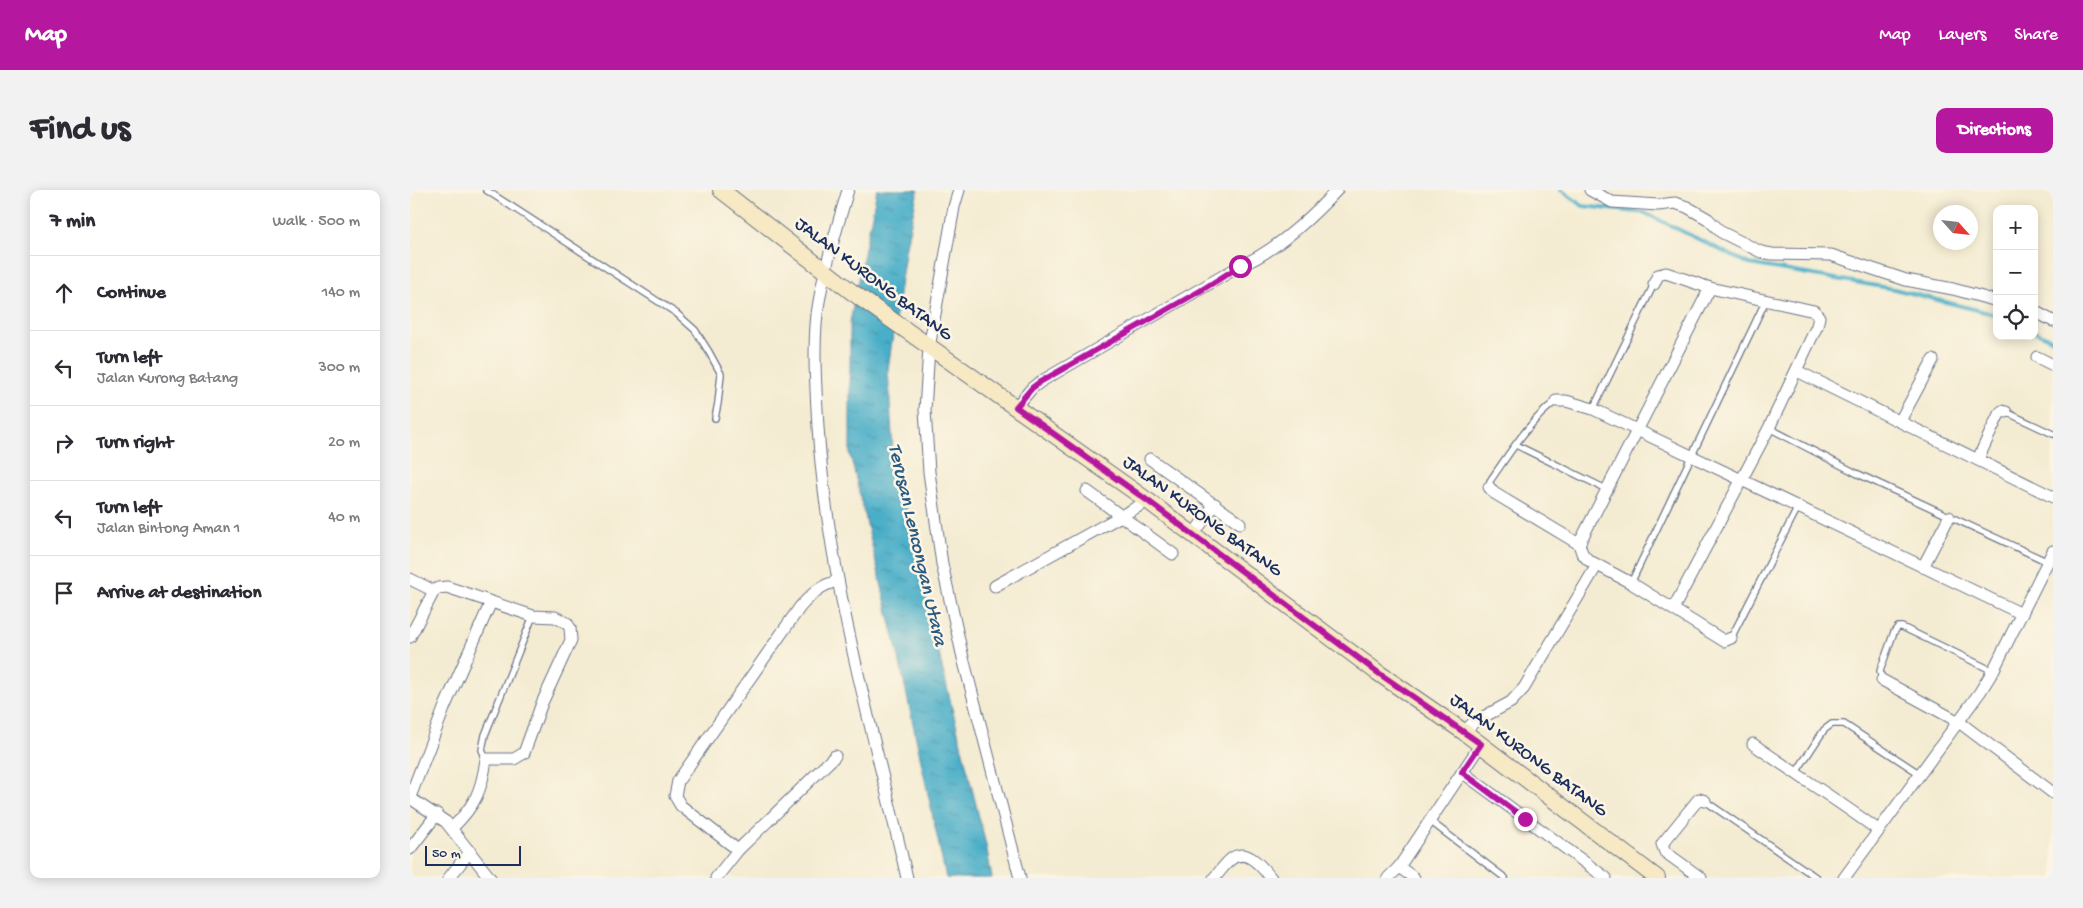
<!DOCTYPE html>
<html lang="en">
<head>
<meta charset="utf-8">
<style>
	:root { --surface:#fff; --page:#f2f2f3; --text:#2b2b33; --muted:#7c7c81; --line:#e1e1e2; --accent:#b5179e }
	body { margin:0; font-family:"Gochi Hand",sans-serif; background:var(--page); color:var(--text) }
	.controls { position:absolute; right:15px; top:15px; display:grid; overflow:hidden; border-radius:10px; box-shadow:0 2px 12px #0003 }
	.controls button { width:45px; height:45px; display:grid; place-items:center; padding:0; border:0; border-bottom:1px solid var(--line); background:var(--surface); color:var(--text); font:25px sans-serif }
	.compass { position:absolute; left:1523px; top:15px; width:45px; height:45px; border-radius:50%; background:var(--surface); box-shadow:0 2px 12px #0003; rotate:117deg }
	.scale { position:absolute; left:15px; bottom:12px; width:96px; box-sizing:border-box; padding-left:5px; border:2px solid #1b2f5e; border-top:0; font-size:14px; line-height:18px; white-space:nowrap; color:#1b2f5e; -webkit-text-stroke:4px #fcf5e5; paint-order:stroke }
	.stop { position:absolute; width:15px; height:15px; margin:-11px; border:4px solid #b5179e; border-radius:50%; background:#fff }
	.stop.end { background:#b5179e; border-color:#fff; box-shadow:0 1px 5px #0008 }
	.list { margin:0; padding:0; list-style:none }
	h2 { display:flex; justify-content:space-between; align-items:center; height:65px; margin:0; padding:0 20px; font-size:21px }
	h2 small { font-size:16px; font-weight:400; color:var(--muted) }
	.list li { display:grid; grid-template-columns:32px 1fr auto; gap:15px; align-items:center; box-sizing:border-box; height:75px; padding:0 20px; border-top:1px solid var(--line) }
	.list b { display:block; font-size:19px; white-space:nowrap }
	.list p { margin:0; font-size:16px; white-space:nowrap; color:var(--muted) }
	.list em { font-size:16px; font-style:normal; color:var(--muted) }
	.icon { flex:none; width:28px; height:28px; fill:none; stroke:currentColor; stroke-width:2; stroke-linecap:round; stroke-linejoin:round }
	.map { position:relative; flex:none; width:1643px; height:688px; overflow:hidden; border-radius:10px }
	header { display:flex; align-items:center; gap:30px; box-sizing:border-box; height:70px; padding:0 25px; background:var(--accent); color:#fff }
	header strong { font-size:24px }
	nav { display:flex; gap:28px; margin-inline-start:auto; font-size:18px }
	.intro { display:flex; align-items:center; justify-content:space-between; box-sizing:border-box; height:120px; padding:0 30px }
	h1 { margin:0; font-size:35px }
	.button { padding:12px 22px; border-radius:10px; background:var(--accent); color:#fff; font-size:18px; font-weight:700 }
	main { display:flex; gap:30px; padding:0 30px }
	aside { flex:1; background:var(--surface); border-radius:10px; box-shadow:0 2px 12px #0003 }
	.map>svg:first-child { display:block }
	.water { fill:url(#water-ripples); stroke:#326e93 }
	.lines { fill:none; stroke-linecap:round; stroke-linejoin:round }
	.stream { stroke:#49aec8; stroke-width:4 }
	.lane-casing { stroke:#677187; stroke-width:8 }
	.street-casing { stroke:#677187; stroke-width:13 }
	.secondary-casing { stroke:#677187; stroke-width:18 }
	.lane { stroke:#fff; stroke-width:5.5 }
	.street { stroke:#fff; stroke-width:11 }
	.secondary { stroke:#f7e9c3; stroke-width:16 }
	.route { stroke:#b5179e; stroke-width:6 }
	.labels { text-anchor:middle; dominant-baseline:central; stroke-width:5; stroke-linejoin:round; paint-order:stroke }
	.street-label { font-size:19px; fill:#1b2f5e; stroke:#fcf5e5 }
	.water-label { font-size:20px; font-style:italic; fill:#2b5b83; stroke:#fcf5e5 }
</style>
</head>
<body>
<header>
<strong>Map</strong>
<nav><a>Map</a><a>Layers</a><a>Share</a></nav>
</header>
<div class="intro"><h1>Find us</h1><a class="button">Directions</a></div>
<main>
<aside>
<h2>7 min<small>Walk · 500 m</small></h2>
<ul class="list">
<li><svg class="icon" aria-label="ahead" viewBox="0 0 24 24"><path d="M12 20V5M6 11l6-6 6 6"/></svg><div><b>Continue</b></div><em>140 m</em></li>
<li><svg class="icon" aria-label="left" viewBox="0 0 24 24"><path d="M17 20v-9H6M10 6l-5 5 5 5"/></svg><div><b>Turn left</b><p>Jalan Kurong Batang</p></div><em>300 m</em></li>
<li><svg class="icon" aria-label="right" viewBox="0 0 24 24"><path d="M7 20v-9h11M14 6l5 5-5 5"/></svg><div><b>Turn right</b></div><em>20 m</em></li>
<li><svg class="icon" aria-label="left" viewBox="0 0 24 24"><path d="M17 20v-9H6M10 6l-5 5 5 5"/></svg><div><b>Turn left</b><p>Jalan Bintong Aman 1</p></div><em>40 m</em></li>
<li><svg class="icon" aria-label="arrive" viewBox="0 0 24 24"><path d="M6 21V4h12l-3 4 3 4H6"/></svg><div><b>Arrive at destination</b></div></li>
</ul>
</aside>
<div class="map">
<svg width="1643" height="688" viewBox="0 0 1643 688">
	<defs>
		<pattern id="water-ripples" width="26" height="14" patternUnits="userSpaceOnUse" patternTransform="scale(1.25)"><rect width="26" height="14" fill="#49aec8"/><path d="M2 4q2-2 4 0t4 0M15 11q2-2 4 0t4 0" fill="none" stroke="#3c8ea6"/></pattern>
	</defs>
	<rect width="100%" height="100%" fill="#fcf5e5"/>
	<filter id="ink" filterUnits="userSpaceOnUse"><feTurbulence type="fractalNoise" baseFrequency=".02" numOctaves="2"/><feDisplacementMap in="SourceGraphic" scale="10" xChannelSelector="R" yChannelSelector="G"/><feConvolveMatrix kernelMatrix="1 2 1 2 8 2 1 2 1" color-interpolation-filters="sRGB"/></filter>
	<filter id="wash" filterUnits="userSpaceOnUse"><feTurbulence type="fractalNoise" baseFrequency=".0096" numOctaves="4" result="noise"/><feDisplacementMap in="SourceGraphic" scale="20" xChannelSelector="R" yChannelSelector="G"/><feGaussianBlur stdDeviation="1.12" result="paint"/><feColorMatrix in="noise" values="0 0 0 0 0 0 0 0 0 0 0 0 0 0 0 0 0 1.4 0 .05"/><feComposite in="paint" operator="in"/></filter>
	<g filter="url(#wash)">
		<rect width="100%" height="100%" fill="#f4ecd2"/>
		<polygon class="water" points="467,0 508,0 496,56 478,179 483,261 533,481 576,655 582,688 536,688 488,464 440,264 440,132"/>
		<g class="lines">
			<g class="stream">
				<polyline points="1151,0 1173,16 1235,23 1339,74 1484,99 1587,125"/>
				<polyline points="1624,141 1643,150"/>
			</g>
		</g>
	</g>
	<g filter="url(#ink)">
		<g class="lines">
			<defs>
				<g id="lane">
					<polyline points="76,0 266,123 285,140 299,162 311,184 308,213 305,228"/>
					<polyline points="1183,219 1244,94"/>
					<polyline points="1596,222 1643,244"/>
					<polyline points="1359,238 1446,283 1638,372"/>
					<polyline points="1106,255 1196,299"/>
					<path d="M1079 297 1080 291C1099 264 1119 231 1146 211"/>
					<polyline points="1221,393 1356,110"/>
					<polyline points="1321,448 1388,317"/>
					<polyline points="1472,490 1470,481 1484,442 1488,437 1492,437 1583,481"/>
					<polyline points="76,569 72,560 75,545 123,426"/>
					<polyline points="1385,584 1414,540 1422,534 1434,534 1510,584"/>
					<polyline points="1295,611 1407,688"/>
					<polyline points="1020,631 1095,688"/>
				</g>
				<g id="street">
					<path d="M438 0C426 41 413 82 407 124 403 161 406 200 408 237 418 391 463 539 497 688"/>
					<polyline points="549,0 544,17 519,158 515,220 519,282 532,374 553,468 610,688"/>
					<polyline points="1180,0 1202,12 1248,15 1265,13 1277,17 1298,29 1311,42 1351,62 1362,64 1421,65 1496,90 1543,99 1587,111"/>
					<polyline points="1244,94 1248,85 1256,83 1300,98 1404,121 1409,127 1407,136 1359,238 1263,419"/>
					<polyline points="1624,121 1643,131"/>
					<polyline points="1627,167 1643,175"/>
					<polyline points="1387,181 1643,307"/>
					<polyline points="1146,211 1156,211 1183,219 1612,424"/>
					<path d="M606 217 622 198 630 192 830 76C867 60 900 29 927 0"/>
					<polyline points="1490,231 1523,170"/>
					<polyline points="740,269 830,333"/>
					<polyline points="1568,269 1589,224 1592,221 1596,222"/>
					<polyline points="1079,297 1084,303 1169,354 1172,363 1178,370 1221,393 1314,451 1321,448"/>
					<polyline points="677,301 763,364"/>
					<polyline points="783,345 805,314"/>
					<polyline points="1169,354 1300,98"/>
					<polyline points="1513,377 1539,327"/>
					<polyline points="0,389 24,401"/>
					<polyline points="585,396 738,311"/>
					<path d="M0 447 24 401 28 398 37 397 123 426 145 427 157 433 160 438 161 450 132 513 114 563 104 569H76C72 600 65 616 42 638"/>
					<polyline points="1472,490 1549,532 1643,603"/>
					<polyline points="1054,542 1064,532 1101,512 1114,498 1187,375"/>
					<path d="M1343 554C1384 583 1427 610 1468 640"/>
					<polyline points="1052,582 1196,688"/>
					<polyline points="0,607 35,516 81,412"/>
					<polyline points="0,608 36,632 80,688"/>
					<polyline points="0,659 27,624"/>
					<polyline points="328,660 425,566"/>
					<polyline points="989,677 1004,688"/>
					<polyline points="39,688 60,661"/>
					<path d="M306 688 328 660 271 616 265 606 268 591 390 417C402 404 410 395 428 391"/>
					<path d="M804 688C810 682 814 675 820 670 836 656 851 676 861 688"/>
					<polyline points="978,688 989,677 1071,554"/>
					<polyline points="1291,688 1255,662 1252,654 1287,611 1289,609 1295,611"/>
					<polyline points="1434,688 1570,502 1583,481 1643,361"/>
				</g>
				<polyline id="secondary" points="311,0 442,102 738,311 967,482 1054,542 1247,688"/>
			</defs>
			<use href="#lane" class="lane-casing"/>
			<use href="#street" class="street-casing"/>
			<use href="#secondary" class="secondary-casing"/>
			<use href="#lane" class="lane"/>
			<use href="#street" class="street"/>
			<use href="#secondary" class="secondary"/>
		</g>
	</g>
	<g class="lines" filter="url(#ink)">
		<polyline class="route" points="830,76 790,101 630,192 622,198 606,217 738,311 967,482 1071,554 1052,582 1115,629"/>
	</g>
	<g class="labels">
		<g class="street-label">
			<text transform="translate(463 90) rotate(37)">JALAN KURONG BATANG</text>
			<text transform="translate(792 327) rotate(36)">JALAN KURONG BATANG</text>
			<text transform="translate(1118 566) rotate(37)">JALAN KURONG BATANG</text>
		</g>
		<g class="water-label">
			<text transform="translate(506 355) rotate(77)">Terusan Lencongan Utara</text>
		</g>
	</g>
</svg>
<div class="controls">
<button>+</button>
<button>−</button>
<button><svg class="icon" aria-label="locate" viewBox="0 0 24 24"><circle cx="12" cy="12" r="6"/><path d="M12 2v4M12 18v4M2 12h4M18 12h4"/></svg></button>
</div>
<svg class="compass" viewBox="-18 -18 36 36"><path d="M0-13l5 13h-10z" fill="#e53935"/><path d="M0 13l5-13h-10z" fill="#7c7c81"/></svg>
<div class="scale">50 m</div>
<div class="stop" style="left:830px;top:76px"></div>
<div class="stop end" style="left:1115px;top:629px"></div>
</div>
</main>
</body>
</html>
